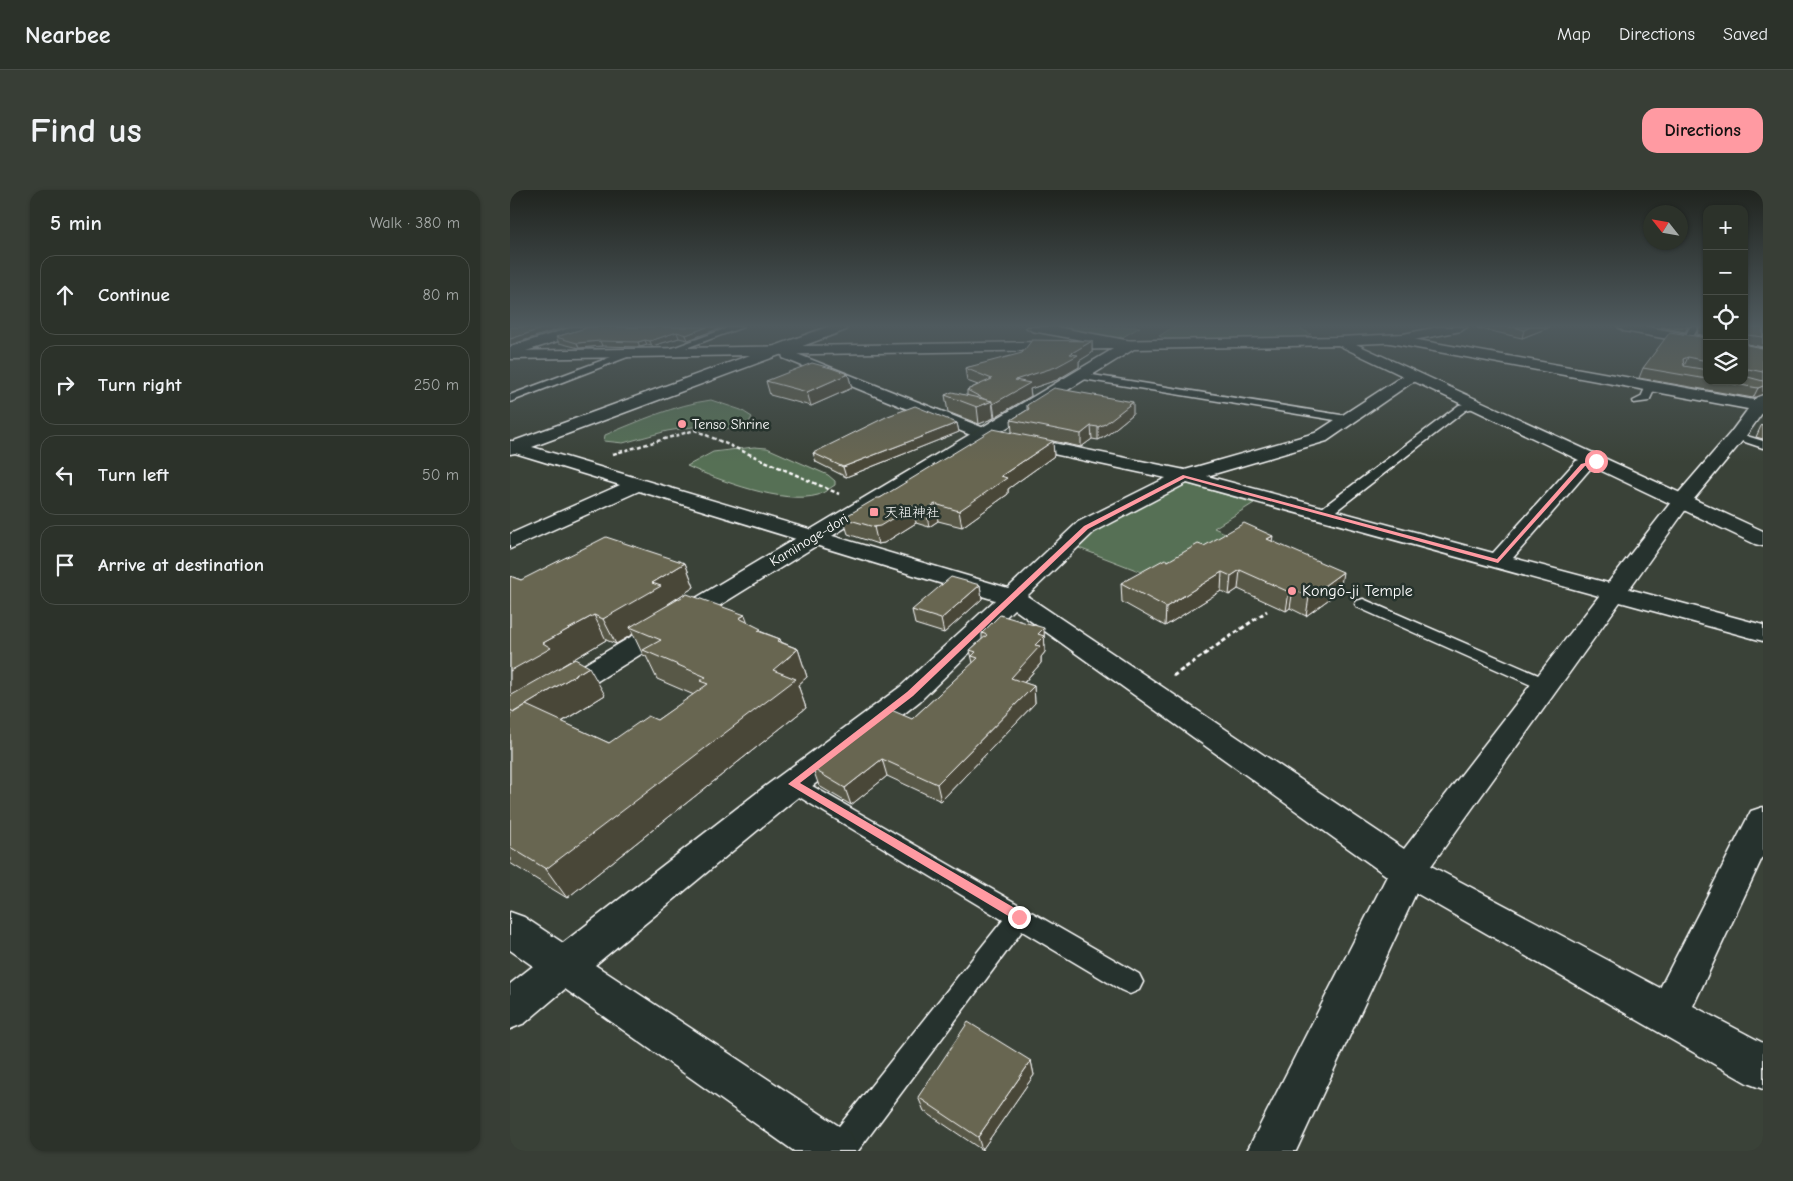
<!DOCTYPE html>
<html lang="en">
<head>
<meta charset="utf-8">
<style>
	:root { --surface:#2c322a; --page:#383e36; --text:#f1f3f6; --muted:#a6aaa8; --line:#484d47; --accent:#ff9aa2 }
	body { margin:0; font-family:"Comic Neue","Klee One",sans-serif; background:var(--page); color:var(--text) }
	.controls { position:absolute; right:15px; top:15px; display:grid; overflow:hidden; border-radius:10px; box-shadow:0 1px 4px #0004 }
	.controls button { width:45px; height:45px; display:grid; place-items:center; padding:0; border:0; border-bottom:1px solid var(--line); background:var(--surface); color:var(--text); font:25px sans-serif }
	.compass { position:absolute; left:1133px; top:15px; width:45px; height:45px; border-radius:50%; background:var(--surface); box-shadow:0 1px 4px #0004; rotate:301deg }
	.stop { position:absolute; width:15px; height:15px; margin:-11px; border:4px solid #ff9aa2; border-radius:50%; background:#fff }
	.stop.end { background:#ff9aa2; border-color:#fff; box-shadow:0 1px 5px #0008 }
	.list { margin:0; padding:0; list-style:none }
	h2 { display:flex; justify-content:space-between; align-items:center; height:65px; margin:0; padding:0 20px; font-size:21px }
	h2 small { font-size:16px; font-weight:400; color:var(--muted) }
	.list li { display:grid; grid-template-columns:32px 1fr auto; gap:15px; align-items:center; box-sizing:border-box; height:80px; margin:0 10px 10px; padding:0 10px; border:1px solid var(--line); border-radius:15px }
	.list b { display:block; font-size:19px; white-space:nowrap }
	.list em { font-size:16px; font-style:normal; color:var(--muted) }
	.icon { flex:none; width:28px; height:28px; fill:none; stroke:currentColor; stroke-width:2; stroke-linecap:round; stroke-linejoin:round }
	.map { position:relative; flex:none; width:1253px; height:961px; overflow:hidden; border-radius:15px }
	header { display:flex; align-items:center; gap:30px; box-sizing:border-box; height:70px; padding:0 25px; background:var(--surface); border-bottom:1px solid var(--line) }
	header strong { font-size:24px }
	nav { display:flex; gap:28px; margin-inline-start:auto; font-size:18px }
	.intro { display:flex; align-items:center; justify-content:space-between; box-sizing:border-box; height:120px; padding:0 30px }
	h1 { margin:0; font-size:35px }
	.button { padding:12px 22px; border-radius:15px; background:var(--accent); color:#111; font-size:18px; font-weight:700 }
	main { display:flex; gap:30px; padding:0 30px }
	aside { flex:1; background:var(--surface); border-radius:15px; box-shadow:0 1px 4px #0004 }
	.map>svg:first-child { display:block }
	.green { fill:#577055; stroke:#abb8aa }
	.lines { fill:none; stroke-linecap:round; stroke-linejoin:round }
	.service-casing { stroke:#fff; stroke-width:3 }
	.minor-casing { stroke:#fff; stroke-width:3 }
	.tertiary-casing { stroke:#fff; stroke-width:3 }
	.path-far1 { stroke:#fff; stroke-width:2.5; stroke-dasharray:4 2.5; stroke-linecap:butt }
	.path { stroke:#fff; stroke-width:3; stroke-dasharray:4.5 3; stroke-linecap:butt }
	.service { fill:#26332d; fill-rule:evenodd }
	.minor { fill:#26332d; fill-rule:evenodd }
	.tertiary { fill:#26332d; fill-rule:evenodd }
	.wall { fill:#595846; stroke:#fff; fill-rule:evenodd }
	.shaded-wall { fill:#494739; stroke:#fff }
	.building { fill:#686651; stroke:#fff }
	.route { fill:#ff9aa2 }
	.poi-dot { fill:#ff9aa2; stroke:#26332d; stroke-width:2 }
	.labels { text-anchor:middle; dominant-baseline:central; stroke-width:5; stroke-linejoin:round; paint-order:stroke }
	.far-poi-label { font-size:14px; fill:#fff; stroke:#26332d; text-anchor:start }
	.far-street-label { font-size:14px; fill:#fff; stroke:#26332d }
	.poi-label { font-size:16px; fill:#fff; stroke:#26332d; text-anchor:start }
</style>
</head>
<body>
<header>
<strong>Nearbee</strong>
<nav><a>Map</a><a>Directions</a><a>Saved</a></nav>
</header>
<div class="intro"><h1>Find us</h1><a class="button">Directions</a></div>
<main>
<aside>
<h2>5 min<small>Walk · 380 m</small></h2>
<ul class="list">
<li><svg class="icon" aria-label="ahead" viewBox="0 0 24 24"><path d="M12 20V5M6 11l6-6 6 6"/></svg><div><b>Continue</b></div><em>80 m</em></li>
<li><svg class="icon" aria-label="right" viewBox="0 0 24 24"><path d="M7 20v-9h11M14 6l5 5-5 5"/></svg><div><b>Turn right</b></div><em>250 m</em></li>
<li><svg class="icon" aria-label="left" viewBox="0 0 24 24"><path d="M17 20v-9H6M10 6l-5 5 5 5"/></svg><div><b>Turn left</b></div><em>50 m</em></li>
<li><svg class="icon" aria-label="arrive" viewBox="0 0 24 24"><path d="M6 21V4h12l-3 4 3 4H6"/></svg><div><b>Arrive at destination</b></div></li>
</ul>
</aside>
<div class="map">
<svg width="1253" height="961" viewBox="0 0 1253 961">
	<rect width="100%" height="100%" fill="#3a4238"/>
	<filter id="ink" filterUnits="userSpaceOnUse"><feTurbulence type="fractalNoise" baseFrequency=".02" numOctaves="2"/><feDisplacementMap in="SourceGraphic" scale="10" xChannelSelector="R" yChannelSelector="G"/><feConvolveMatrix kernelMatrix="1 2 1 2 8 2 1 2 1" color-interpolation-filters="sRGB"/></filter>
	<g filter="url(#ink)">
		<g class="green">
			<polygon points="540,137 630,137 613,147 602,148"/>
			<polygon points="663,137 787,137 801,144 794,148 658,150 649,146"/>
			<path d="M201 210 231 220 242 227 238 234 211 240 189 236 157 241 113 253 94 251 95 245C130 231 164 215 201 210Z"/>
			<path d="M244 257 257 258 318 285 325 291V295C320 298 314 303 308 305 274 315 208 290 177 276L203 262Z"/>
			<polygon points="678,294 744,313 704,338 722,346 647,388 569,358 585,342 667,295"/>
		</g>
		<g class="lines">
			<defs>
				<g id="service">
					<polygon points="220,137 233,137 157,165 151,165 149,163"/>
					<polygon points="1180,137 1188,137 1181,151 1178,152 1174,149"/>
					<polygon points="117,161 122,164 120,166 0,212 0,205"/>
					<polygon points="570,183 837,226 842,229 837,232 567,188 565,186"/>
					<polygon points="1141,193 1146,196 1139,211 1124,213 1123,211 1131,207 1137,194"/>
					<polygon points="964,212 968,213 969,215 968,217 956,220 818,327 808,327 806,324 808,321 949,215"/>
					<polygon points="1227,243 1253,251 1253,258 1223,248 1221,246"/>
					<polygon points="853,409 1042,491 1045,495 1042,499 1036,501 1030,499 847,417 845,414 847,411"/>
					<polygon points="283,586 290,589 629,784 633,792 629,800 620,804 611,800 512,741 348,961 314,961 318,950 493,730 276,599 273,594 276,589"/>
				</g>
				<g id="minor">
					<polygon points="63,137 84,137 83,140 0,166 0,157"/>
					<path d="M317 137H337L336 140 287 158 289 161 287 164 479 240 675 280 805 243 891 187 905 182 910 184 913 187 910 190 901 193 817 251 697 286 983 363 1066 271 1087 265 1094 267 1096 271 1094 275 1080 279 1003 368 1098 393 1165 307 1221 242 1238 219 880 153 875 152 873 149 875 146 880 145 1244 210 1247 207 1253 205V222L1233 250 1179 315 1119 399 1253 435V451L1110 412 921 676 1150 798 1241 621 1253 617V666L1183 816 1253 853V899L1237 893 906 703 786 961H737L877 686 504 419 410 511 277 616 85 775 341 944 348 961H284L55 799 15 833 0 839V794L23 776 0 760V722L14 727 53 753 253 598 390 497 485 410 129 301 0 359V344L110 295 5 263 0 264V251H4ZM272 164 273 168 468 248 656 288 568 332 498 398 22 257ZM677 293 1089 406 894 659 517 406 584 342Z"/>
					<polygon points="516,137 546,137 621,151 628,155 621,159 522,141"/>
				</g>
				<g id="tertiary">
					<polygon points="928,137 957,137 951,141 893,152 846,154 1253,341 1253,356 1245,354 828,155 624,159 10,539 0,542 0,519 603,159 0,169 0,161 829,147 893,144"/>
					<polygon points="1108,137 1139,137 1197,148 1197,156 1114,141"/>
				</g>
			</defs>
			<use href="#service" class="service-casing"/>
			<use href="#minor" class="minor-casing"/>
			<use href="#tertiary" class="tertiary-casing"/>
			<polyline class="path-far1" points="103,264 185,240 329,304"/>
			<polyline class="path" points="663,486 757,421"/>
			<use href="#service" class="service"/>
			<use href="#minor" class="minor"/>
			<use href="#tertiary" class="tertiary"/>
		</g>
		<g class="wall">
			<polygon points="79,137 213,137 178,150 169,148 142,156 137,155 130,157 92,156 69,158 49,153 46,147"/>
			<polygon points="967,137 1040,137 1012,148 967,138"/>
			<polygon points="1151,137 1178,137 1175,142"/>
			<polygon points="1189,137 1197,137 1197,146 1187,144"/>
			<polygon points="1234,137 1253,137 1253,157 1237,154 1237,155 1253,158 1253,204 1243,208 1129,188 1133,178 1197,148 1197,191 1234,191"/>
			<polygon points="582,151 582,163 569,171 569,177 547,190 520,199 521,206 485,227 483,226 484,228 469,234 438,222 435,205 457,206 457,200 468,195 457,191 455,178"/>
			<polygon points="338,184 342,198 301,216 260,205 256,191"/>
			<polygon points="517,215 623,224 596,246 588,250 582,249 571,257 543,251 544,266 498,299 498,304 452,337 428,331 419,337 406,333 374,353 368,354 338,344 333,328 370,308 502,242 501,230 517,220"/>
			<polygon points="447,233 449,242 336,287 306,272 303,263"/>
			<polygon points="1253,234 1253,249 1246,247 1251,236"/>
			<polygon points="762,351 830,401 796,426 780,418 776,421 728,399 719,405 711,401 655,436 612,412 611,393 658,371 694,356"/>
			<path d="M175 373 184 397 158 414 159 415 238 432 252 442 270 449 271 452 288 459 297 487 288 495 296 518 57 708 0 673V386L11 390ZM123 444 133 465 136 466 147 489 184 505 147 530 99 553 52 532 95 505 52 476 96 450 106 454Z"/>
			<polygon points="470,395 472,409 434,443 405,434 402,420"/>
			<polygon points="472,443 535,454 535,462 531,467 531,473 514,493 524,496 525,513 431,611 377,586 341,615 309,596 303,579 333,558 402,529 463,473 460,460 472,449"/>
			<polygon points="521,871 524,885 472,960 414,921 408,907"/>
		</g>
		<g class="shaded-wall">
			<polygon points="37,137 55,137 0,155 0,149"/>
			<polygon points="197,137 213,137 178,150 176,145"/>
			<polygon points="1020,137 1040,137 1012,148 1014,140"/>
			<polygon points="167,142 169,148 142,156 140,151"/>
			<polygon points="135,150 137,155 130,157 128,152"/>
			<polygon points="90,151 92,156 69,158 67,153"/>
			<polygon points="582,151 582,163 569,171 569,177 547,190 520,199 521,206 485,227 483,214 505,190 560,164"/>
			<polygon points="1178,167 1174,176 1173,169"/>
			<polygon points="1234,179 1238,179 1234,187"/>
			<polygon points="338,184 342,198 301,216 297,202"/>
			<polygon points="1253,196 1253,204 1243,208 1248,198"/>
			<polygon points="482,211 484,228 469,234 467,217"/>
			<polygon points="623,212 623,224 596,246 588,250 588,237"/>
			<polygon points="447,233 449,242 336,287 333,277"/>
			<polygon points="581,236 582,249 571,257 571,244"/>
			<polygon points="543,251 544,266 498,299 498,304 452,337 449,321 491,286"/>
			<polygon points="425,314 428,331 419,337 416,320"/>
			<polygon points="403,316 406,333 374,353 368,354 364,337"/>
			<polygon points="763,346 760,363 757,349"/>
			<polygon points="175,373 184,397 158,414 161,420 120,437 123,444 106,454 93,429 142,393"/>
			<polygon points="730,380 728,399 719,405 721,386"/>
			<polygon points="712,382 711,401 655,436 656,417"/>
			<polygon points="833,382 830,401 796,426 799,407"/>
			<polygon points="470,395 472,409 434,443 431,429"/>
			<polygon points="783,399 780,418 776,421 779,402"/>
			<polygon points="84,425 96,450 52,476 56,483 0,517 0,481 33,453"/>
			<polygon points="235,425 245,452 229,428"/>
			<polygon points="534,438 535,462 531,467 531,473 503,505 501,488 525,455 528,444"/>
			<polygon points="270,449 277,469 288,459 297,487 288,495 296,518 57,708 36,679 263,480 267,451"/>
			<polygon points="79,477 95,505 22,550 4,522"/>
			<polygon points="524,496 525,513 431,611 427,594"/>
			<polygon points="372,569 377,586 341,615 335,598"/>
			<polygon points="521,871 524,885 472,960 468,947"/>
		</g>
		<g class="building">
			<polygon points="0,137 37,137 0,149"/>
			<polygon points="79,137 197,137 176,145 167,142 140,151 135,150 128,152 90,151 67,153 46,147"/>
			<polygon points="1004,137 1020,137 1014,140"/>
			<polygon points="1234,137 1253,137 1253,147 1237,145 1237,155 1253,158 1253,182 1238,179 1234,179"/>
			<polygon points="1160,142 1197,148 1197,171 1178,167 1173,169 1174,176 1197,180 1197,189 1133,178"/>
			<polygon points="522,150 582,151 560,164 568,165 546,177 505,190 520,193 483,214 482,213 482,211 476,210 457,200 482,189 455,178 512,163"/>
			<polygon points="302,173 321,178 338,184 297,202 256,191"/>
			<polygon points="1234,186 1253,191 1253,196 1248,198 1207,191 1234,191"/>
			<polygon points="544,198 623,212 595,234 588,237 581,236 571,244 501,230 519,219 517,215"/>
			<polygon points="442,202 482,211 467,217 435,205"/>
			<polygon points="405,216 447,233 333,277 303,263 378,226"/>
			<polygon points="483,239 543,251 491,286 497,288 449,321 425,314 416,320 403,316 370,336 364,337 333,328 367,308 370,308"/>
			<polygon points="734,333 763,346 757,349 833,382 799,407 783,399 779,402 730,380 721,386 712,382 656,417 611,393 655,369 658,371 688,354 694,356"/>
			<polygon points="96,347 175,373 142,393 151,396 93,429 84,425 33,453 41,458 0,481 0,386 11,390"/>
			<polygon points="441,387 470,395 431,429 402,420"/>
			<polygon points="177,404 235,425 229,428 251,439 248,441 270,449 267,451 288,459 263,480 286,489 36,679 0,657 0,525 16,515 99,553 138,526 147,530 198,494 190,491 196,487 133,460 151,450 120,437"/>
			<polygon points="490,425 534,438 528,444 534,446 525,455 530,456 501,488 524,496 427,594 372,569 335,598 303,579 331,557 333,558 379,519 402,529 468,468 462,466 466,462 460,460 477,445 472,443"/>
			<polygon points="65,469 79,477 4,522 0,520 0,506"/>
			<polygon points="458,832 521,871 468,947 408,907"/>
		</g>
	</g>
	<linearGradient id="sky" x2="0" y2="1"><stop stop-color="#20241f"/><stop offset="0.5" stop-color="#4f5a5e"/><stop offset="1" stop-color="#4f5a5e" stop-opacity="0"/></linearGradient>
	<rect width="1253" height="272" fill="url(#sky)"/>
	<polygon class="route" points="1086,270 1088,272 1075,276 988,373 675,288 578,339 403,506 290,593 513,723 515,727 513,730 505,730 278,594 397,502 574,336 673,285 987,369 1071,274"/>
	<g class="poi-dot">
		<circle cx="172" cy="234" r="5"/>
		<rect x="359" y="317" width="10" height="10" rx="2.5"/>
		<circle cx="782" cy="401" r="5"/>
	</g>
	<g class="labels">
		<g class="far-poi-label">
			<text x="182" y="234">Tenso Shrine</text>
			<text x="374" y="322">天祖神社</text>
		</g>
		<g class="far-street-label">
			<text transform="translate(299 350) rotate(-31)">Kaminoge-dori</text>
		</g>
		<g class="poi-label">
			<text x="792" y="401">Kongō-ji Temple</text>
		</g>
	</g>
</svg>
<div class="controls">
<button>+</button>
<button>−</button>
<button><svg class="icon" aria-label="locate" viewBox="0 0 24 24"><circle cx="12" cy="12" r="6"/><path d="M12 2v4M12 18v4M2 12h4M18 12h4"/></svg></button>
<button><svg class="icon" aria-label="layers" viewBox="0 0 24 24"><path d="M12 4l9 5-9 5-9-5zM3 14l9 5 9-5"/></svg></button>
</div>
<svg class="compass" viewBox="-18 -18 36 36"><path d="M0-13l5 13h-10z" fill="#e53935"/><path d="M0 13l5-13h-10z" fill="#a6aaa8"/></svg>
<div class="stop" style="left:1086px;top:271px"></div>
<div class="stop end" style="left:509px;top:727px"></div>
</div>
</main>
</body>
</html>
